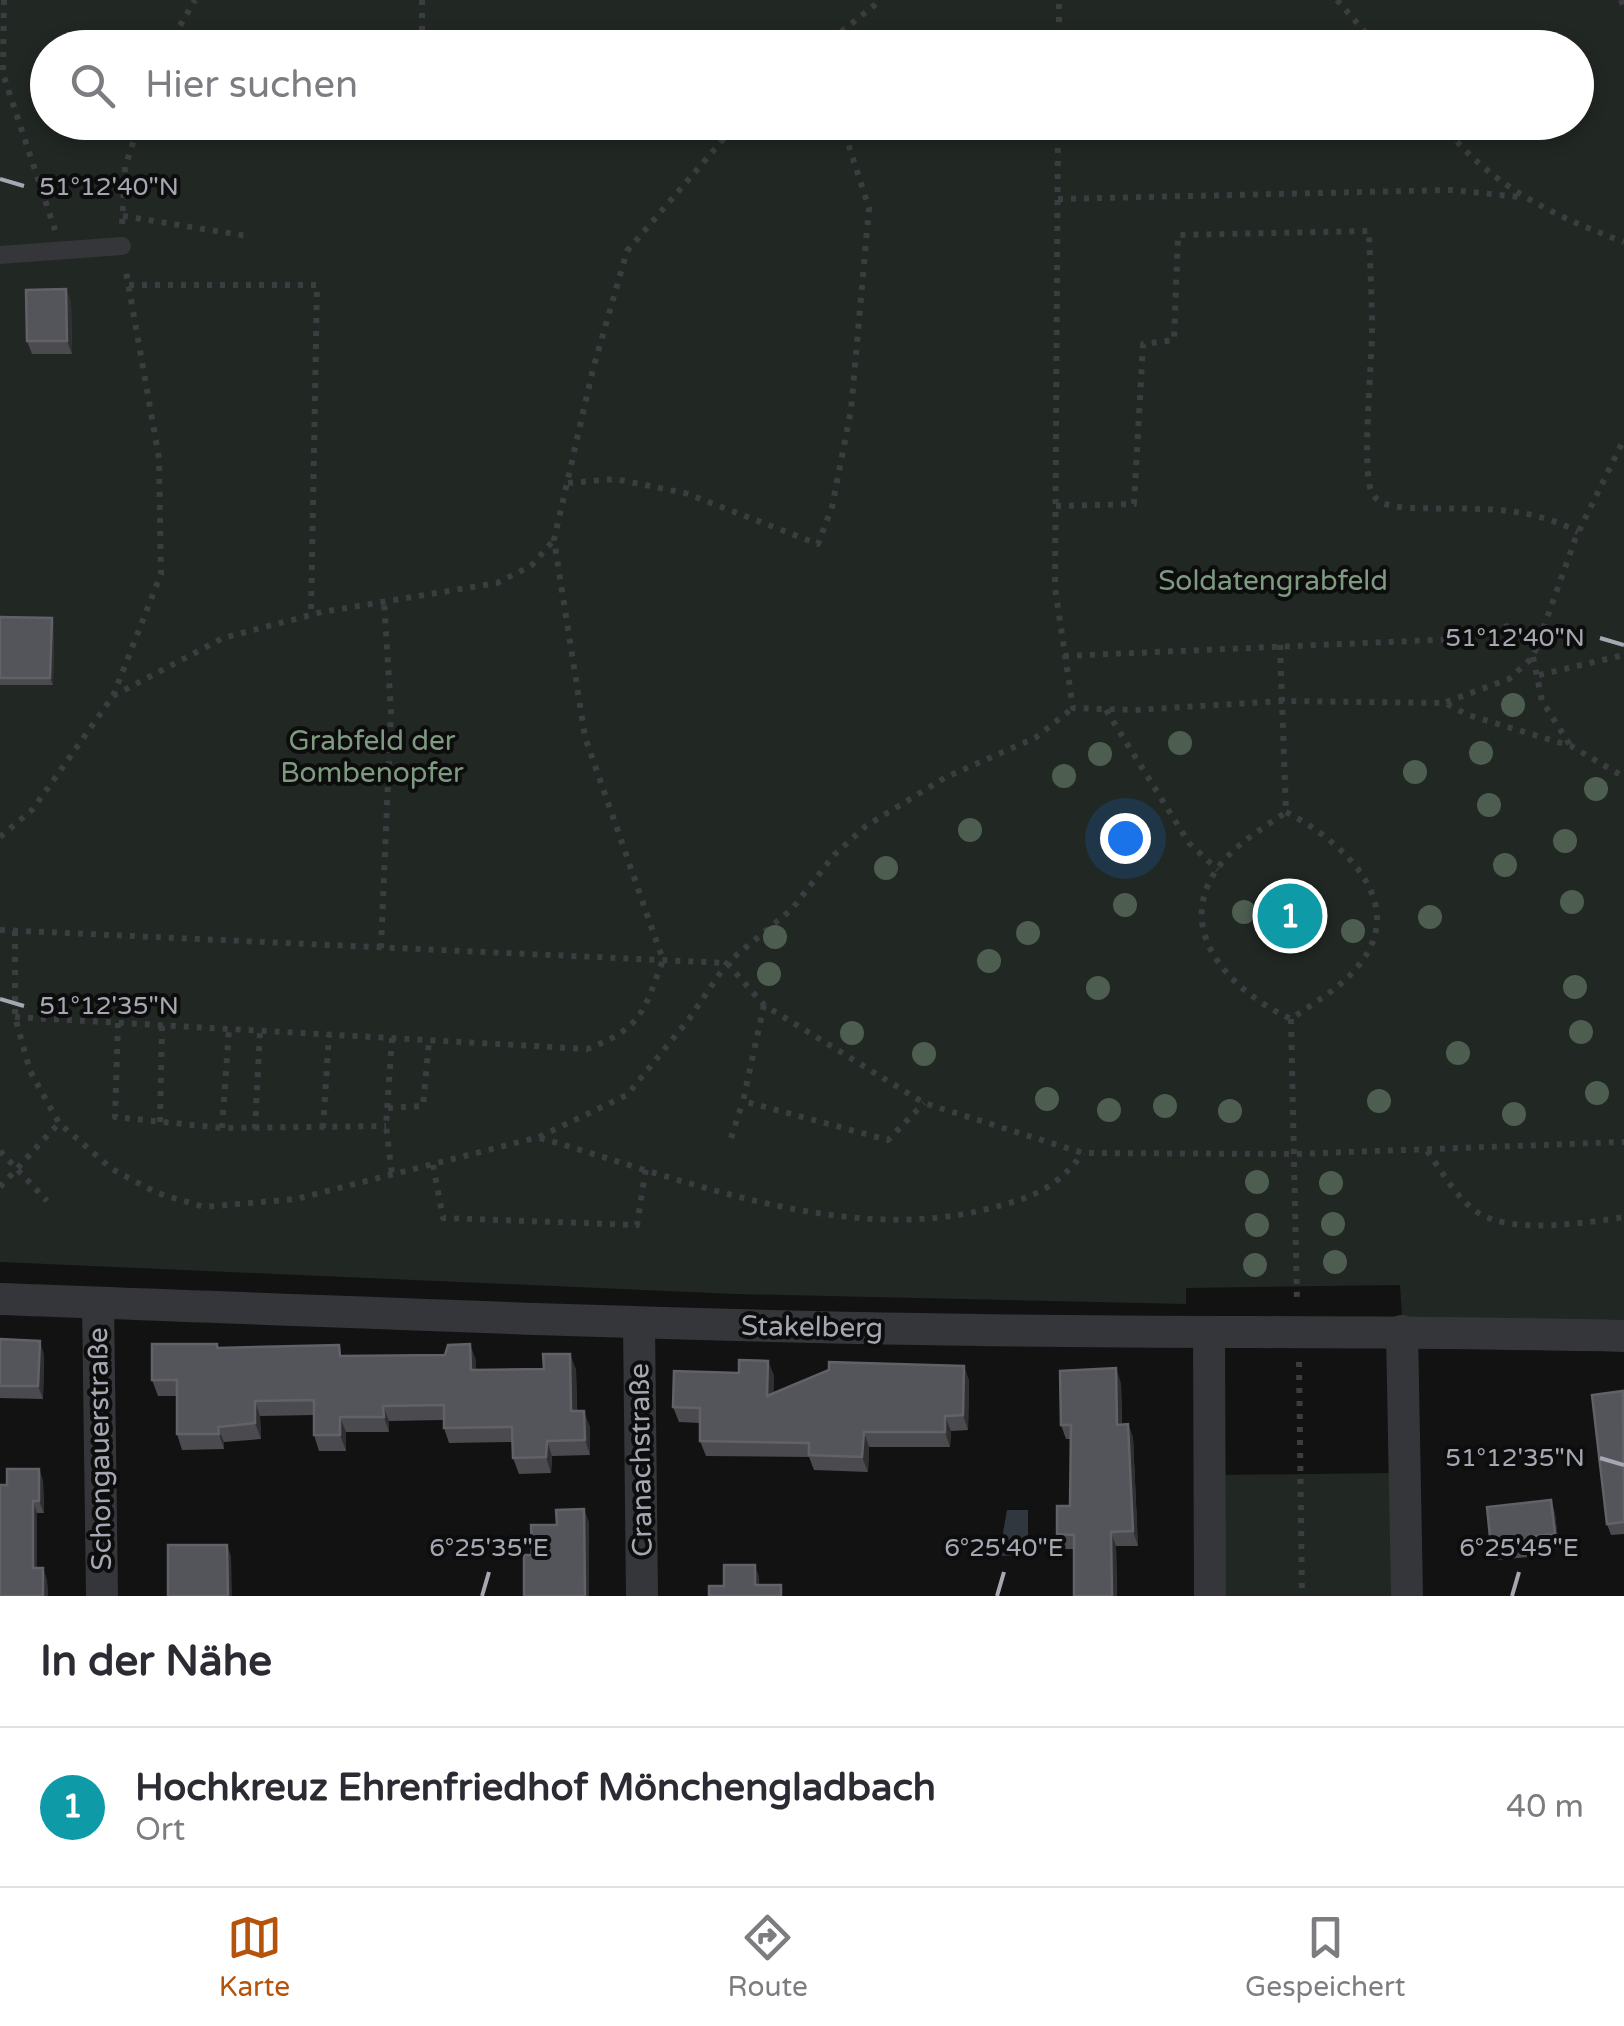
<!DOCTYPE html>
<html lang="de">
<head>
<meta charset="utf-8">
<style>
	:root { --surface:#fff; --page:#f2f2f3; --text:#2b2b33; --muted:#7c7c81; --line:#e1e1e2; --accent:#b45309 }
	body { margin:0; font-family:"Varela Round",sans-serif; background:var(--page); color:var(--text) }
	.you { position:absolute; left:1125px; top:838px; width:35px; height:35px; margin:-25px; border:8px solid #fff; border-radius:50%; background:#1a73e8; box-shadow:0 0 0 15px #1a73e833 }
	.badge { display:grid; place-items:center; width:65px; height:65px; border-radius:50%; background:var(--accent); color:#fff; font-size:32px; font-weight:700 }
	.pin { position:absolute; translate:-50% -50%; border:5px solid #fff; box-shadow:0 2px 10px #0006 }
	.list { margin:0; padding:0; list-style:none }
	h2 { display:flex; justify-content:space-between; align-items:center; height:130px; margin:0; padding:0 40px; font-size:42px }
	h2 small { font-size:32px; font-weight:400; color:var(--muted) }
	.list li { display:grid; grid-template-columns:65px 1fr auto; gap:30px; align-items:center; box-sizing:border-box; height:160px; padding:0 40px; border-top:2px solid var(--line) }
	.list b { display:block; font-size:38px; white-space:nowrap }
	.list p { margin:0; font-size:32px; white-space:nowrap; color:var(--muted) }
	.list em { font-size:32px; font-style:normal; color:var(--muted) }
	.icon { flex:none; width:55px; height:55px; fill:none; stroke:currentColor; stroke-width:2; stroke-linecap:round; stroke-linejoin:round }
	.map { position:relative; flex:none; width:1624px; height:1596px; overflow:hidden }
	.search { position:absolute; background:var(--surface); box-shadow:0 5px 15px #0003; left:30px; right:30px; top:30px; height:110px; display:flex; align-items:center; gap:25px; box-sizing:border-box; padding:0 35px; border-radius:55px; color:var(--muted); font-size:38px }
	.sheet { height:290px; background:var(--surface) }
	nav { display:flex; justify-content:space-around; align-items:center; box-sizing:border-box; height:140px; border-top:2px solid var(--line); background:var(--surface); font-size:28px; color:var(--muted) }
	nav a { display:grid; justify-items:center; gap:5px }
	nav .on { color:var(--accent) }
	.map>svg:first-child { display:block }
	.green { fill:#212722; fill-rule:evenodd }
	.water { fill:#31373e }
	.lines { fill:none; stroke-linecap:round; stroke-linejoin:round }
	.path { stroke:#3b3d40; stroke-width:6; stroke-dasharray:5 8; stroke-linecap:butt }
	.lane { stroke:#35363a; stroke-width:18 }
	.street { stroke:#35363a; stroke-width:32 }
	.tree { fill:#4d5d50 }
	.wall { fill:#4b4b4f }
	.shaded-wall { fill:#303033 }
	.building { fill:#54555a; stroke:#616268; stroke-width:2.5 }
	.ticks { fill:none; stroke:#a5a8b2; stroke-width:4 }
	.labels { text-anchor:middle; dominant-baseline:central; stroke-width:8; stroke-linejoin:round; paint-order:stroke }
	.park-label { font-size:28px; fill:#7e9b82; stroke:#0d0d0e }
	.street-label { font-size:28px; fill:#a5a8b2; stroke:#0d0d0e }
	.ticks-label { font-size:25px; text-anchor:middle; fill:#a5a8b2; stroke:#0d0d0e; stroke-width:8; stroke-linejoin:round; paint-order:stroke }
</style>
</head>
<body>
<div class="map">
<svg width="1624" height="1596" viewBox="0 0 1624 1596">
	<rect width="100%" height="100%" fill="#121213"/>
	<g class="green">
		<path d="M0 0H1624V1320L1402 1317 1400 1285 1186 1288V1304L735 1294 0 1262ZM48 48H1576V122H48Z"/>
		<polygon points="1392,1473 1392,1596 1219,1596 1217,1475"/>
	</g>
	<polygon class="water" points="1007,1510 1028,1510 1028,1555 999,1556"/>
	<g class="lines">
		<g class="path">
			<polyline points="4,0 3,74 55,230"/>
			<polyline points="422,0 422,48"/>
			<polyline points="1337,0 1379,48"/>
			<polyline points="1621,0 1624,8"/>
			<polyline points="167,48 195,0"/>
			<polyline points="821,48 881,0"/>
			<polyline points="1059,48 1059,0"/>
			<polyline points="1058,122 1055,588 1073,708 1135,710 1283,701 1445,703 1468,715 1571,746 1624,777"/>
			<path d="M1440 122C1491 186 1549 214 1624 242"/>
			<polyline points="1058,199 1451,190 1520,197"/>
			<polyline points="123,216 247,236"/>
			<polyline points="122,224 125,167 140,122"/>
			<polyline points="129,285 317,285 311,615"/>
			<polyline points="568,483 615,479 685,493 818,544 832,507 851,410 869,208 841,122"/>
			<path d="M1056 506 1134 504 1143 344 1174 340 1178 235 1369 231C1370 264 1372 298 1372 331 1372 362 1361 472 1372 493 1380 507 1398 507 1413 508 1474 510 1522 503 1578 532"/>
			<polyline points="1280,645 1286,812"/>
			<polyline points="1064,656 1457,639 1511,625 1540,633"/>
			<polyline points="1533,657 1542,701 1570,745"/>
			<polyline points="1539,675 1624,655"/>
			<polyline points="113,696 223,638 322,612 497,583 531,566 553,541"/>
			<polyline points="1446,702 1509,679 1533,657 1576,537 1624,439"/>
			<polyline points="1106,710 1189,843 1218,870"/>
			<path d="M1286 812C1339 839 1411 901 1359 965 1341 988 1315 1002 1291 1019 1230 991 1167 927 1224 860 1241 841 1266 826 1286 812Z"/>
			<polyline points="0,837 33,809 113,696 161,574 159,458 125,266"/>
			<polyline points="0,930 727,963 764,1005 924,1103 1083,1153 1294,1154 1624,1142"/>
			<polyline points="15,931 15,1017 30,1071 59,1123 112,1169 157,1193 204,1207 296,1199 539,1137 627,1095 689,1019 727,963 792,909 834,855 866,826 946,777 1035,738 1073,708"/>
			<polyline points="381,948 391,711 384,601"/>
			<polyline points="764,1005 743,1101 888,1140 924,1103"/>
			<path d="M15 1017 587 1049C642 1028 643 1013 663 960L585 737 554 540 593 369 627 251 738 122"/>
			<polyline points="1291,1019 1297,1300"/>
			<polyline points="118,1023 115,1117 222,1128 386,1126"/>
			<polyline points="392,1038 386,1126 392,1175"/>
			<polyline points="388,1108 423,1106 429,1041"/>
			<polyline points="160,1122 162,1025"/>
			<polyline points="222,1128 229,1029"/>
			<polyline points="323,1128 329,1035"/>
			<polyline points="255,1129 260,1031"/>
			<path d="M540 1138C680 1178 843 1246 987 1209 1031 1198 1055 1190 1083 1153"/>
			<polyline points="731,1138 743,1101"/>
			<polyline points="0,1151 47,1201"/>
			<path d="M1427 1151C1442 1171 1456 1198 1477 1212 1511 1235 1585 1223 1624 1217"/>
			<polyline points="433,1165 443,1218 637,1225 646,1168"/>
			<polyline points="0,1187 59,1123"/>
			<polyline points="1299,1362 1302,1596"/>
		</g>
		<polyline class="lane" points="0,255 122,246"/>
		<g class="street">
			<path d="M0 1299C307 1310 615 1324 922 1329 1156 1334 1390 1330 1624 1336"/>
			<polyline points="98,1303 102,1596"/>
			<polyline points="639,1323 642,1596"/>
			<polyline points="1402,1331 1407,1596"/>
			<polyline points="1209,1332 1210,1596"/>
		</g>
	</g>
	<g class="tree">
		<circle cx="1513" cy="705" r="12"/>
		<circle cx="1180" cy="743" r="12"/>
		<circle cx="1481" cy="753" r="12"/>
		<circle cx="1100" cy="754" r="12"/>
		<circle cx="1415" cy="772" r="12"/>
		<circle cx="1064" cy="776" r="12"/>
		<circle cx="1596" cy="789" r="12"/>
		<circle cx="1489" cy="805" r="12"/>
		<circle cx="970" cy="830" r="12"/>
		<circle cx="1565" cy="841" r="12"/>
		<circle cx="1505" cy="865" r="12"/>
		<circle cx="886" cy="868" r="12"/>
		<circle cx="1572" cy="902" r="12"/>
		<circle cx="1125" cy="905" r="12"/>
		<circle cx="1244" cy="912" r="12"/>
		<circle cx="1430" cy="917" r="12"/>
		<circle cx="1353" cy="931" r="12"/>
		<circle cx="1028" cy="933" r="12"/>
		<circle cx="775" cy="937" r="12"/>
		<circle cx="989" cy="961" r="12"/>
		<circle cx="769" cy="974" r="12"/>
		<circle cx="1575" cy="987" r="12"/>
		<circle cx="1098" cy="988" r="12"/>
		<circle cx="1581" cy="1032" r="12"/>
		<circle cx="852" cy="1033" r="12"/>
		<circle cx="1458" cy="1053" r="12"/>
		<circle cx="924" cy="1054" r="12"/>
		<circle cx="1597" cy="1093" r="12"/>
		<circle cx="1047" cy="1099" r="12"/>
		<circle cx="1379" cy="1101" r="12"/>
		<circle cx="1165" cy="1106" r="12"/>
		<circle cx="1109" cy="1110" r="12"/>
		<circle cx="1230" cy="1111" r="12"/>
		<circle cx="1514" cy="1114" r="12"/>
		<circle cx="1257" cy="1182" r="12"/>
		<circle cx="1331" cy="1183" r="12"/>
		<circle cx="1333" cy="1224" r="12"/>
		<circle cx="1257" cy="1225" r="12"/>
		<circle cx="1335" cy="1262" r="12"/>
		<circle cx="1255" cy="1265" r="12"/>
	</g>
	<g class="wall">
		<polygon points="66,289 71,303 72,354 32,354 27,341"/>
		<polygon points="0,617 52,618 54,625 53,685 0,685"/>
		<polygon points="0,1339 44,1354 43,1399 0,1398"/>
		<polygon points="217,1344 219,1348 343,1356 476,1360 476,1370 576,1369 577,1411 590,1427 590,1455 552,1456 551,1473 519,1474 513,1458 512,1442 449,1443 444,1428 444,1420 389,1421 389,1432 346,1432 346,1451 319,1451 314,1435 314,1415 260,1416 261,1439 224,1442 224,1449 182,1450 177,1434 177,1396 158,1396 152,1380"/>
		<polygon points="768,1361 774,1376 773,1393 964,1366 969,1381 968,1430 951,1431 950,1447 869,1447 868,1472 814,1470 809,1457 706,1456 700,1441 700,1423 679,1422 673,1407 739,1373"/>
		<polygon points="1121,1383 1122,1424 1128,1424 1133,1438 1138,1546 1116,1546 1117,1596 1074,1596 1074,1549 1063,1549 1057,1534 1070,1506 1071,1439 1066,1439 1061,1425"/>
		<polygon points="1624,1394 1624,1534 1611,1535 1607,1524"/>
		<polygon points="7,1469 39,1469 43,1481 44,1513 37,1513 37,1568 43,1568 47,1581 48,1596 0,1596 0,1485 7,1485"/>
		<polygon points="1551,1500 1555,1514 1559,1548 1539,1550 1540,1556 1496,1560 1491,1547"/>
	</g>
	<g class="shaded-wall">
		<polygon points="66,289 71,303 72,354 67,341"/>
		<polygon points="52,618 54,625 53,685 50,678"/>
		<polygon points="40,1341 44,1354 43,1399 38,1386"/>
		<polygon points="470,1344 476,1360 476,1386 471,1370"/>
		<polygon points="570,1354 576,1369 577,1426 571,1411"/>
		<polygon points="768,1361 774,1376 773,1410 767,1396"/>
		<polygon points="964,1366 969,1381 968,1430 963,1415"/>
		<polygon points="1116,1368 1121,1383 1122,1439 1117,1425"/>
		<polygon points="255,1401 260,1416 261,1439 255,1423"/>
		<polygon points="383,1406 389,1421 389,1432 384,1417"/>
		<polygon points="584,1411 590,1427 590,1455 585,1440"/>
		<polygon points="945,1416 951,1431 950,1447 945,1432"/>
		<polygon points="340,1417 346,1432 346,1451 340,1435"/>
		<polygon points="1128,1424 1133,1438 1138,1546 1133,1531"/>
		<polygon points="218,1427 224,1442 224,1449 219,1434"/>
		<polygon points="864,1432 869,1447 868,1472 862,1457"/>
		<polygon points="547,1441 552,1456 551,1473 546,1457"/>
		<polygon points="39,1469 43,1481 44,1513 39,1501"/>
		<polygon points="1551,1500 1555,1514 1559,1548 1555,1534"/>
		<polygon points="33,1501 37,1513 37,1581 33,1568"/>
		<polygon points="584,1509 589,1522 589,1596 585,1596"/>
		<polygon points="1111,1532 1116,1546 1117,1596 1112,1596"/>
		<polygon points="227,1545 231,1556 232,1596 228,1596"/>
		<polygon points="755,1565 759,1577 760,1596 755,1585"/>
		<polygon points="43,1568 47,1581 48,1596 43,1596"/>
	</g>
	<g class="building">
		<polygon points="66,289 67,341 27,341 26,290"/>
		<polygon points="0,617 52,618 50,678 0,678"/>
		<polygon points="0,1339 40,1341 38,1386 0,1386"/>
		<polygon points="152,1344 217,1344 217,1348 339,1345 340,1356 445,1355 448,1345 470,1344 471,1370 544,1369 543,1354 570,1354 571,1411 584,1411 585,1440 547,1441 546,1457 513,1458 512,1427 444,1428 444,1405 383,1406 384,1417 340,1417 340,1435 314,1435 314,1400 255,1401 255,1423 218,1427 219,1434 177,1434 177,1380 152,1380"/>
		<polygon points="739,1360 768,1361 767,1396 829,1370 829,1362 964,1366 963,1415 945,1416 945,1432 864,1432 862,1457 809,1455 809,1443 700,1441 700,1408 673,1407 674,1371 739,1373"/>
		<polygon points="1116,1368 1117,1425 1128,1424 1133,1531 1111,1532 1112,1596 1074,1596 1074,1535 1057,1534 1057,1506 1070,1506 1071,1425 1061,1425 1060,1371"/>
		<polygon points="1623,1391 1624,1522 1607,1524 1592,1395"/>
		<polygon points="7,1469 39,1469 39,1501 33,1501 33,1568 43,1568 43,1596 0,1596 0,1485 7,1485"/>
		<polygon points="1551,1500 1555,1534 1534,1536 1535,1542 1491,1547 1487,1507"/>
		<polygon points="584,1509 585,1596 524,1596 524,1555 532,1555 531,1525 557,1525 556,1510"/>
		<polygon points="168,1545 227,1545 228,1596 168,1596"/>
		<polygon points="724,1565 755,1565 755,1585 781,1585 781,1596 709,1596 709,1586 724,1586"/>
	</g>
	<path class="ticks" d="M0 179 24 186M1600 638 1624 645M0 999 24 1006M1600 1458 1624 1465M482 1596 489 1572M997 1596 1004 1572M1512 1596 1519 1572"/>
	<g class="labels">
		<g class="park-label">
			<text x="1273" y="581">Soldatengrabfeld</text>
			<text x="372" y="741">Grabfeld der<tspan x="372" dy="32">Bombenopfer</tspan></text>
		</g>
		<g class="street-label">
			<text transform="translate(812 1327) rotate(1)">Stakelberg</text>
			<text transform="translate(100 1449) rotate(-91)">Schongauerstraße</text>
			<text transform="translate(641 1460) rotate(-91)">Cranachstraße</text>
		</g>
	</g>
	<g class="ticks-label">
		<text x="109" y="195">51°12'40"N</text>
		<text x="1515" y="646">51°12'40"N</text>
		<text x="109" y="1014">51°12'35"N</text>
		<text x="1515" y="1466">51°12'35"N</text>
		<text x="489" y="1556">6°25'35"E</text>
		<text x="1004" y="1556">6°25'40"E</text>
		<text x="1519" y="1556">6°25'45"E</text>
	</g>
</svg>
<div class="you"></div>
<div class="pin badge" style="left:1290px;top:916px;background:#0f9aa8">1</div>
<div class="search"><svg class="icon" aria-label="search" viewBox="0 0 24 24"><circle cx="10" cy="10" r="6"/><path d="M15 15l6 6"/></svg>Hier suchen</div>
</div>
<section class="sheet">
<h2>In der Nähe<small></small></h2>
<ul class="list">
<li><span class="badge" style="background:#0f9aa8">1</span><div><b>Hochkreuz Ehrenfriedhof Mönchengladbach</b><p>Ort</p></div><em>40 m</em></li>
</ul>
</section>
<nav>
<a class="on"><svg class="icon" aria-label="map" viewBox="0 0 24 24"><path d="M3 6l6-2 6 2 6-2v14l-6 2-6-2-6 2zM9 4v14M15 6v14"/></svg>Karte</a>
<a><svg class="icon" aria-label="directions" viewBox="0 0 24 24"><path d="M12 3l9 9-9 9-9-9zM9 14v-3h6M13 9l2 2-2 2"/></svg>Route</a>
<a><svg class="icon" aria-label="saved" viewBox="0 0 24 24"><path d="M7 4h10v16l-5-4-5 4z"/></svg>Gespeichert</a>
</nav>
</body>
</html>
